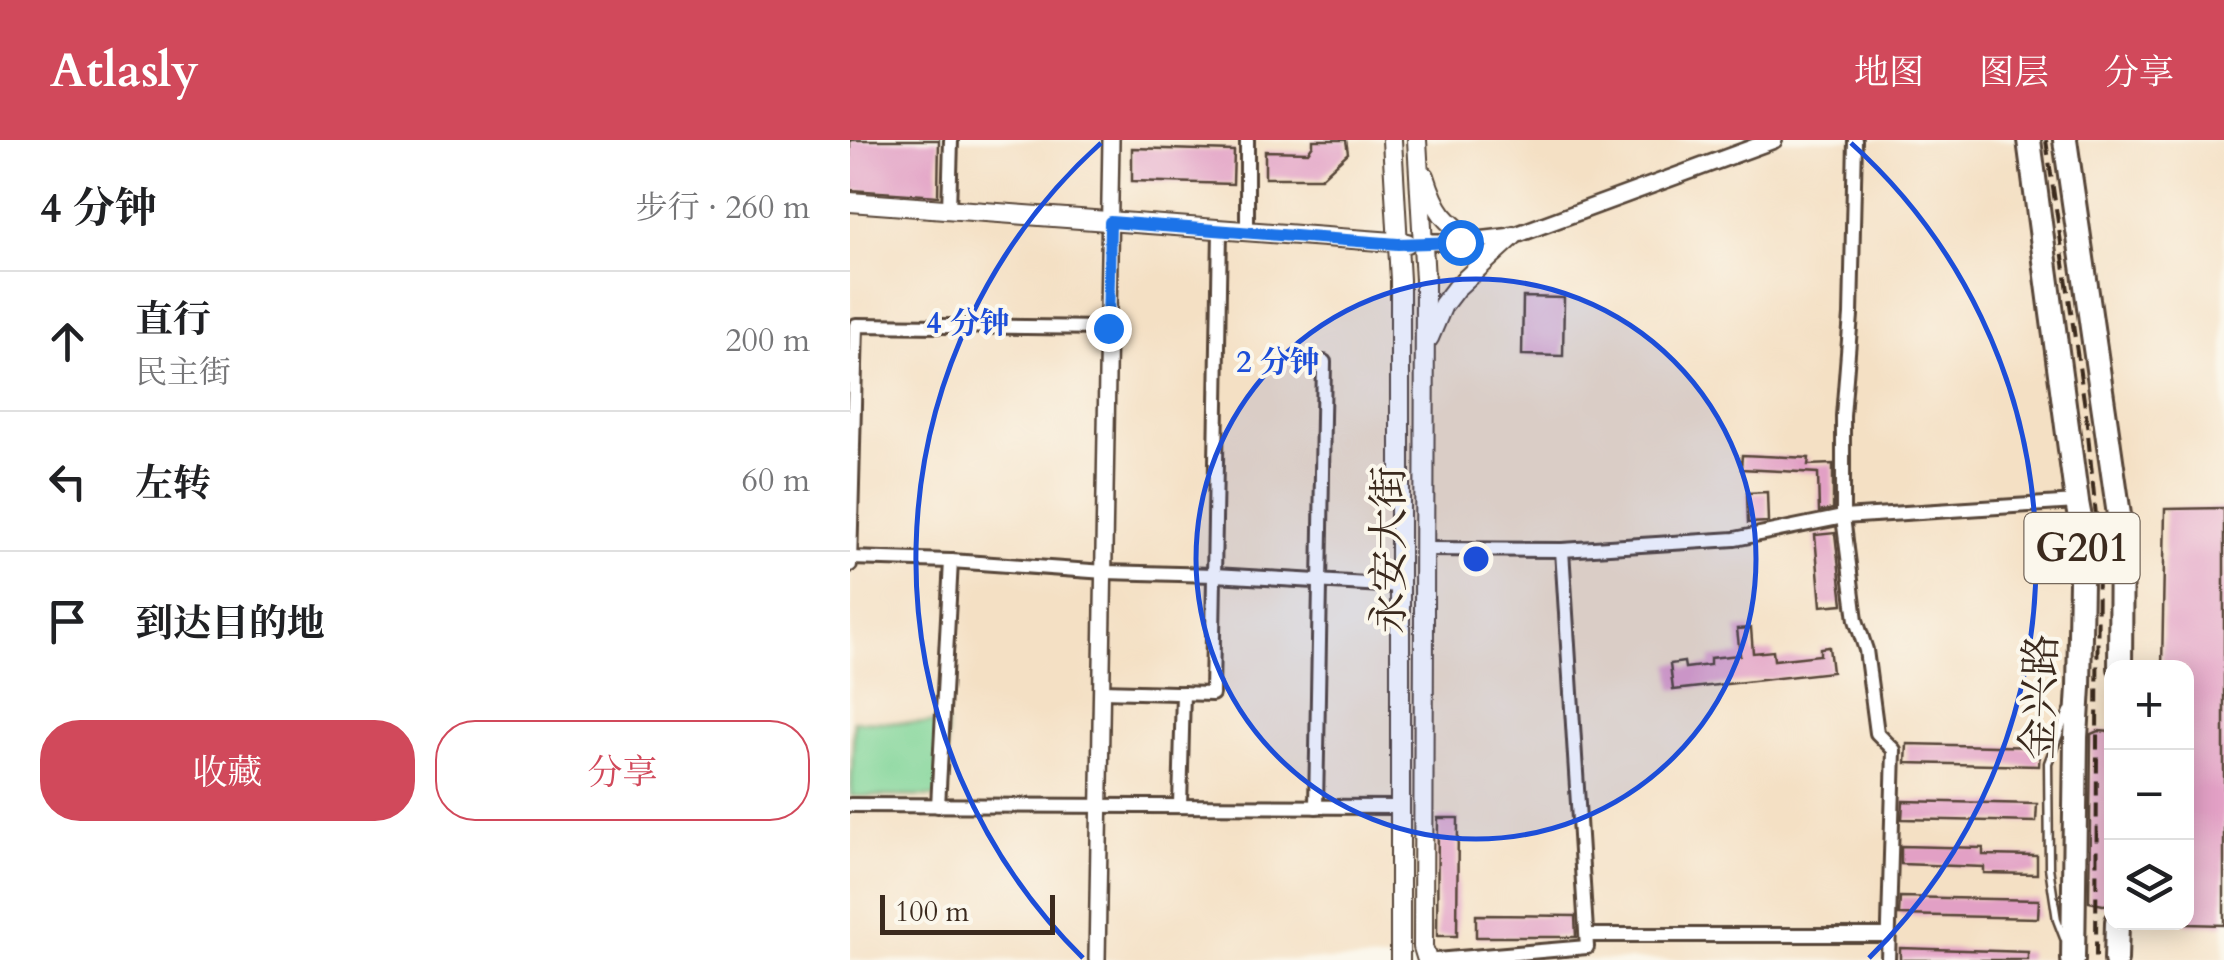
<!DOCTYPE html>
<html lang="zh">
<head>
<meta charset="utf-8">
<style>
	:root { --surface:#fff; --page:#f2f2f2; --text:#202124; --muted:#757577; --line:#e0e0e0; --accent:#d1495b }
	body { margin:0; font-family:Cardo,"Noto Serif SC",serif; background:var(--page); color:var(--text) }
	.controls { position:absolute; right:30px; bottom:30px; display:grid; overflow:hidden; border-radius:20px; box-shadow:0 5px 25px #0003 }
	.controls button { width:90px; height:90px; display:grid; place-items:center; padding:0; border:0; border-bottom:2px solid var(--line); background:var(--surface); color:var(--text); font:50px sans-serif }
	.scale { position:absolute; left:30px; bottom:25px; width:175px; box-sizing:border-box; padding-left:10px; border:5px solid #3b2a1e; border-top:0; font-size:28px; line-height:35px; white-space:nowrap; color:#3b2a1e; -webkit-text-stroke:8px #fbf7ec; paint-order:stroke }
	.stop { position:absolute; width:30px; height:30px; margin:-22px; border:8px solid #1a73e8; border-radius:50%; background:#fff }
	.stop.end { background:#1a73e8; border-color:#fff; box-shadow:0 2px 10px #0008 }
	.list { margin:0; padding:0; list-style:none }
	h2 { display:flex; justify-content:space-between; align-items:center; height:130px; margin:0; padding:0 40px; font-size:42px }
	h2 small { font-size:32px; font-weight:400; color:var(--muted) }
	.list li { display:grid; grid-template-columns:65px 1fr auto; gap:30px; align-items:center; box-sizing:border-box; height:140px; padding:0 40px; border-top:2px solid var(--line) }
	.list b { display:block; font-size:38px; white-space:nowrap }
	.list p { margin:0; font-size:32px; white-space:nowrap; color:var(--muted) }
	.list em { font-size:32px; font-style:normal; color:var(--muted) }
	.actions { display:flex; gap:20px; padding:30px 40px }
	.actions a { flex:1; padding:22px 0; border:2px solid var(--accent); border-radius:40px; text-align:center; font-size:35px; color:var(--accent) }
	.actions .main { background:var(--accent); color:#fff }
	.icon { flex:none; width:55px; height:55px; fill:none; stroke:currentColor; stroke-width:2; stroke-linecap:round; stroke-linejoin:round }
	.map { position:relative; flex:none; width:1374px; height:820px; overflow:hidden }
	header { display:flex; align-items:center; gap:60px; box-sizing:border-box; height:140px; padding:0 50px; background:var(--accent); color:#fff }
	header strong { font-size:48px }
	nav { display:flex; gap:55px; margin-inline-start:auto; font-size:35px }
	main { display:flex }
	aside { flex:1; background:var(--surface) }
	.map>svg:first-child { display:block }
	.green { fill:#7fd497; stroke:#5d7f5a; stroke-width:2.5 }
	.building { fill:#e2a0c5 }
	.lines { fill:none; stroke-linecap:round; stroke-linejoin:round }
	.service-casing { stroke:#574537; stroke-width:11 }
	.minor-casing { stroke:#574537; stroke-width:18 }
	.tertiary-casing { stroke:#574537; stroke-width:20 }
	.secondary-casing { stroke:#574537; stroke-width:22 }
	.trunk-casing { stroke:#574537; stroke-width:28 }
	.service { stroke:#fff; stroke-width:6 }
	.minor { stroke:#fff; stroke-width:12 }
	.tertiary { stroke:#fff; stroke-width:15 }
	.secondary { stroke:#fff; stroke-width:18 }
	.trunk { stroke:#fff; stroke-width:22 }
	.rail { stroke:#3b2a1e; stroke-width:4; stroke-dasharray:15 8; stroke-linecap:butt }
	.route { stroke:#1a73e8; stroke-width:12 }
	.ring { fill:none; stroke:#1d4ed8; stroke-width:5 }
	.labels { text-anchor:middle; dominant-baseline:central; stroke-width:8; stroke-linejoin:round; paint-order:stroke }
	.shield { fill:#fbf7ec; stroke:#75685c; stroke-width:2.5 }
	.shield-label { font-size:40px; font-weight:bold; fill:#3b2a1e }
	.street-label { font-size:42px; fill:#3b2a1e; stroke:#fbf7ec }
	.centre { fill:#1d4ed8; stroke:#fbf7ec; stroke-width:5 }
	.ring-label { font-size:30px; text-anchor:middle; font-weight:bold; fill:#1d4ed8; stroke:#fbf7ec; stroke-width:8; stroke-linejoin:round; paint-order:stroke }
</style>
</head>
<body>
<header>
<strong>Atlasly</strong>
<nav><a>地图</a><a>图层</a><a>分享</a></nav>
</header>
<main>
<aside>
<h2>4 分钟<small>步行 · 260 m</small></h2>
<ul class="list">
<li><svg class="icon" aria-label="ahead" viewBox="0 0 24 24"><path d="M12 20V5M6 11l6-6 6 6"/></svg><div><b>直行</b><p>民主街</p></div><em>200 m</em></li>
<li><svg class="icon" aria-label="left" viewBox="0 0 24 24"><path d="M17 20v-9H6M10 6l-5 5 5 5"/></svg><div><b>左转</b></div><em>60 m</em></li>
<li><svg class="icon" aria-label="arrive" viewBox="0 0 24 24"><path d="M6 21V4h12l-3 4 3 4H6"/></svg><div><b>到达目的地</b></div></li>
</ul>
<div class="actions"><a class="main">收藏</a><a>分享</a></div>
</aside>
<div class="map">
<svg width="1374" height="820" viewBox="0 0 1374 820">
	<rect width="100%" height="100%" fill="#fbf7ec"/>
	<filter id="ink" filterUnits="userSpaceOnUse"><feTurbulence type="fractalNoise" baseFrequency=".01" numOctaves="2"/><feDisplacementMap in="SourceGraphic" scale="20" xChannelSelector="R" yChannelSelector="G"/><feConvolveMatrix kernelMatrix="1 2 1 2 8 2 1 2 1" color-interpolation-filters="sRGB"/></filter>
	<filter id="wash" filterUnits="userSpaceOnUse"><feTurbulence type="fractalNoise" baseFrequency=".0048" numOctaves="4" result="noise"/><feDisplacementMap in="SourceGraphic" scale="40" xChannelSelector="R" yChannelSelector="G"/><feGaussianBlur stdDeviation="2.25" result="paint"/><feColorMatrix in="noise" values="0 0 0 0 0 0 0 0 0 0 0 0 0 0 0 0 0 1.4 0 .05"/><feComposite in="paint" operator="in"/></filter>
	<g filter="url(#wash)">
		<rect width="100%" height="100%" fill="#f4e0c4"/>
		<polygon class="green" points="4,581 97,584 97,657 1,656"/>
		<g id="blocks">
			<g class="building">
				<polygon points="0,0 89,0 88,56 0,50"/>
				<polygon points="463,0 496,0 498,13 471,38 415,38 415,11 458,12 463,5"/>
				<polygon points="282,8 384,11 383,44 282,41"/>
				<polygon points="673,157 714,158 713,216 672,215"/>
				<polygon points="892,315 959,318 958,325 983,324 983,369 969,372 968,333 891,329"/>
				<polygon points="917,352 918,382 898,383 897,353"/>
				<polygon points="1374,368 1374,785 1336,784 1336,528 1312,528 1315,369"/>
				<polygon points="985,393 993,464 971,466 965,395"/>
				<polygon points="901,488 903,513 923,511 924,520 970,515 970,508 979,507 982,532 823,550 820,524 834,522 835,528 860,525 860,518 890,515 887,489"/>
				<polygon points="1248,591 1262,592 1262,764 1253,765 1239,762 1241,598 1241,594"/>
				<polygon points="1057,604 1190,607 1189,626 1056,623"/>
				<polygon points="1053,661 1187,664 1186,682 1052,679"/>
				<polygon points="588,678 608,678 607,796 587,796"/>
				<polygon points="1051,706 1133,708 1133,715 1187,716 1187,734 1134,733 1134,727 1051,724"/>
				<polygon points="1050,757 1189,760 1188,778 1049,775"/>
				<polygon points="626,775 725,776 726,797 626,797"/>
				<polygon points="1050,808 1178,812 1178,820 1050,820"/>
			</g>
		</g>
	</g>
	<g filter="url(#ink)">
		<use href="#blocks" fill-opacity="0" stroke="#574537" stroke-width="2.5"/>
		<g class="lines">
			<defs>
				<polyline id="service" points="1214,798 1207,780 1199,727 1198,623 1218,571"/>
				<g id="minor">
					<polyline points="1005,0 1001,175 993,276 993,377 1006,480 1016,510 1027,593 1044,610 1038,820"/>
					<polyline points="99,70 101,0"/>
					<polyline points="397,92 397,0"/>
					<polyline points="574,409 712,410 737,807 586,820"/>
					<polyline points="712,410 885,399 993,377 1227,362"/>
					<polyline points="0,418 101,421 255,432 365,435 550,446"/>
					<polyline points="0,425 6,185 258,188"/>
					<polyline points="252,551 362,554 370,90"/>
					<polyline points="0,665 550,667"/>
					<polyline points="88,666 101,421"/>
					<polyline points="330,666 333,553"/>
					<polyline points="466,667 474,222"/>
					<polyline points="737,795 1038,795"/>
				</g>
				<g id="tertiary">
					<polyline points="573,102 610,102 663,96 924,0"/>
					<polyline points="247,820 261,0"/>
				</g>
				<g id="secondary">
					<polyline points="542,0 550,140 550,820"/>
					<polyline points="567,0 575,140 573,807 577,820"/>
					<path d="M575 36C586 71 594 82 625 101"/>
					<polyline points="0,62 557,103"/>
					<polyline points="579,198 593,165 606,148 663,96"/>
				</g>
				<g id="trunk">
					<polyline points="1179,0 1227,362 1232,389 1229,547 1226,597 1223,820"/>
					<polyline points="1215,0 1271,389 1270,528"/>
					<polyline points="1266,820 1267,782"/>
				</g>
			</defs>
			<use href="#service" class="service-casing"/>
			<use href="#minor" class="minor-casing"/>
			<use href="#tertiary" class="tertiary-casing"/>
			<use href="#secondary" class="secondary-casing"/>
			<use href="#trunk" class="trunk-casing"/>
			<use href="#service" class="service"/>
			<use href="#minor" class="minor"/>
			<use href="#tertiary" class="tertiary"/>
			<use href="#secondary" class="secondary"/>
			<use href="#trunk" class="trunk"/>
			<polyline class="rail" points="1196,0 1236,274 1248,396 1246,820"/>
		</g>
	</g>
	<g class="lines" filter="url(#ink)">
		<polyline class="route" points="258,188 260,82 548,104 610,102"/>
	</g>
	<circle cx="626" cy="419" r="280" fill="#1d4ed8" fill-opacity=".12"/>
	<g class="ring">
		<circle cx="626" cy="419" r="280"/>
		<path d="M233 818A560 560 0 0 1 251 3M1001 3A560 560 0 0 1 1019 818"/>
	</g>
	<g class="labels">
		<rect class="shield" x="1174.5" y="373" width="115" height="70" rx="8"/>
		<g class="shield-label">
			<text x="1232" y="408">G201</text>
		</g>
		<g class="street-label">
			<text transform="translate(539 410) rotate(-90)">永安大街</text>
			<text transform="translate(1190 557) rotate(-88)">金兴路</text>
		</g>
	</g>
	<circle cx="626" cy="419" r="15" class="centre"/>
	<g class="ring-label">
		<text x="118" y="193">4 分钟</text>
		<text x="428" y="232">2 分钟</text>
	</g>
</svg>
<div class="controls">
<button>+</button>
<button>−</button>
<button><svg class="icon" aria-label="layers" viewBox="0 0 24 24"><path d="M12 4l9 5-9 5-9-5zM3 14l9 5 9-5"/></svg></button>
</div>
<div class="scale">100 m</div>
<div class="stop" style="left:610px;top:102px"></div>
<div class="stop end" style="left:258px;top:188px"></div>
</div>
</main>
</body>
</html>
